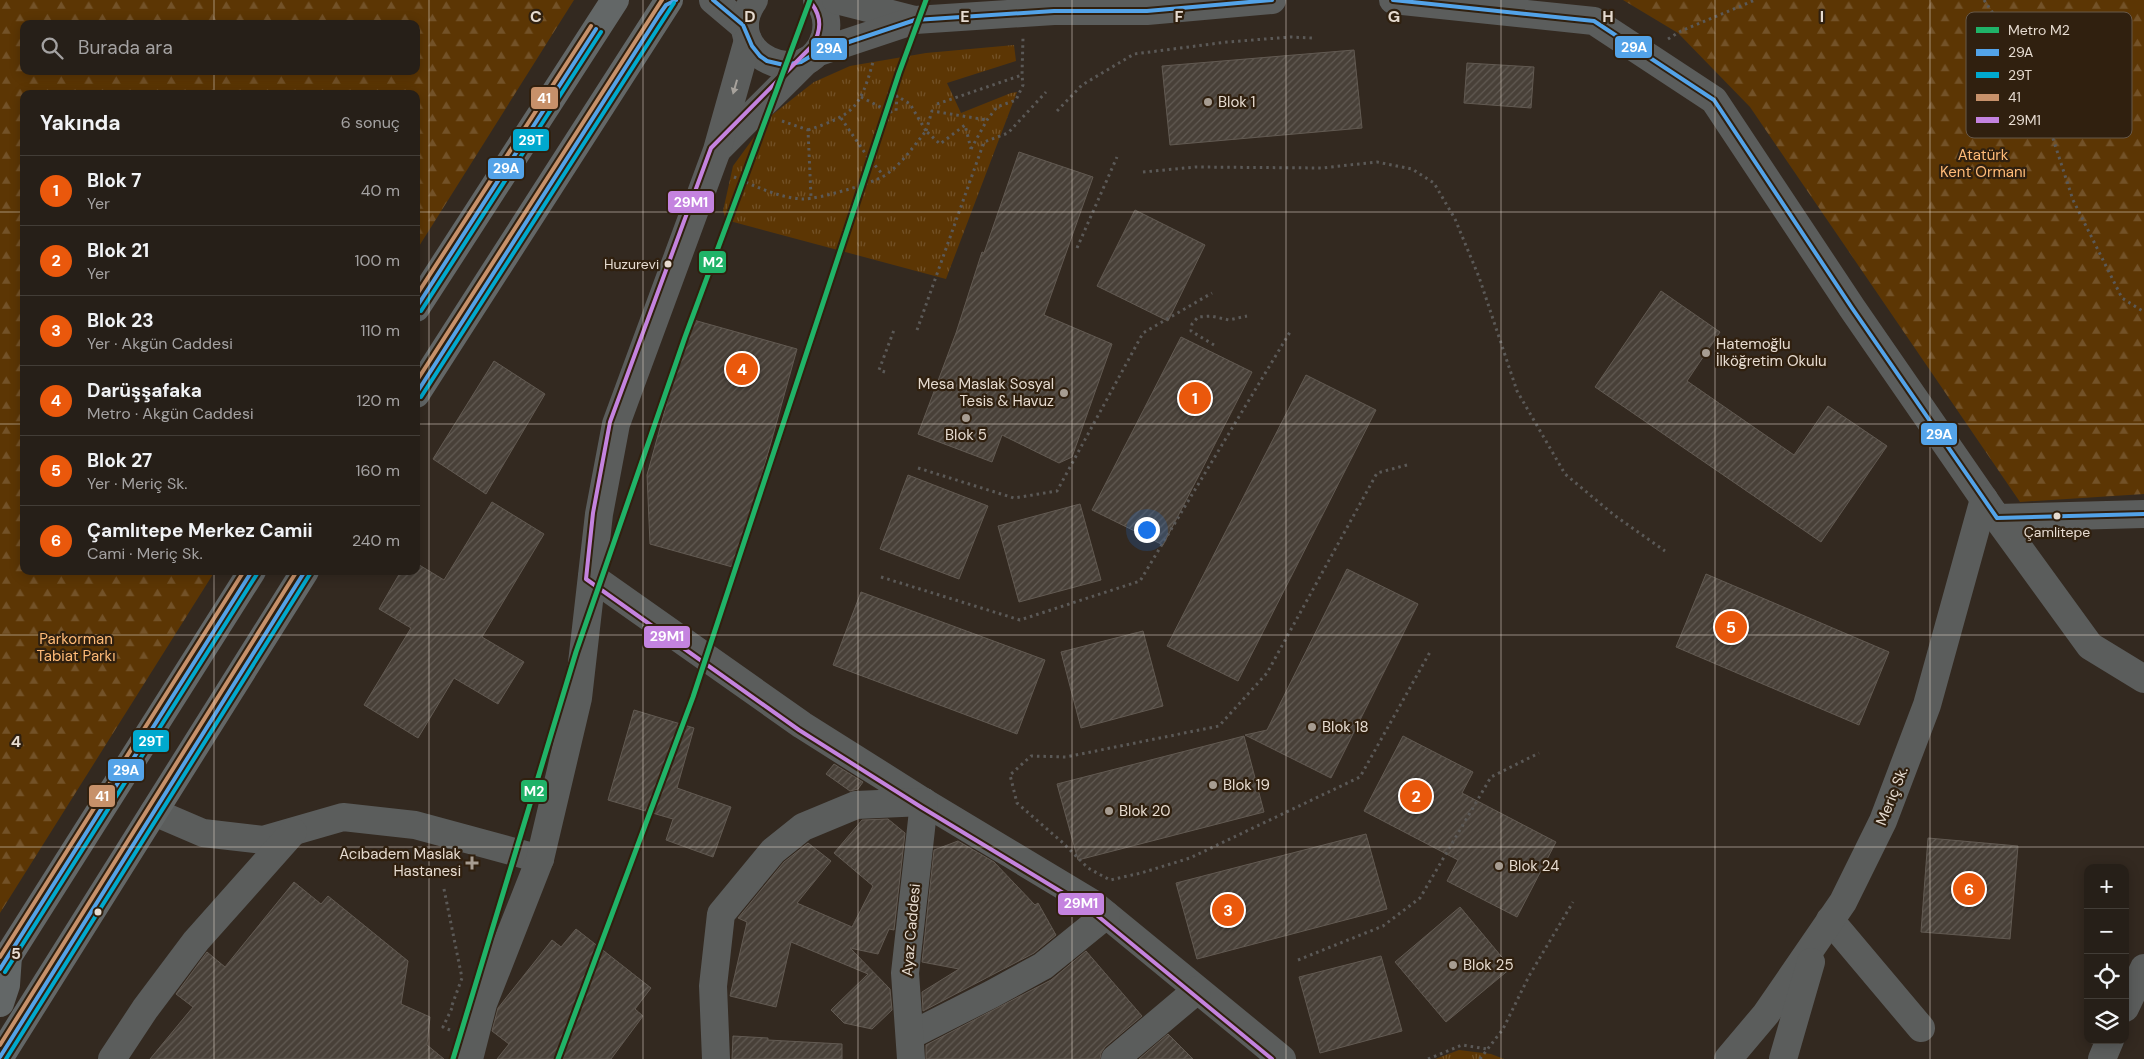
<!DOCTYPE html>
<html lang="tr">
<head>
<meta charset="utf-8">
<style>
	:root { --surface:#261f18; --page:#322c25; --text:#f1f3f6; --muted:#a4a2a2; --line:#423d37; --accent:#ea580c }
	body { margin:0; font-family:"DM Sans",sans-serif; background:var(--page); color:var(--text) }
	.controls { position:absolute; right:15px; bottom:15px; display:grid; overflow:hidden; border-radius:10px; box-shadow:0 2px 12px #0003 }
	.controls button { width:45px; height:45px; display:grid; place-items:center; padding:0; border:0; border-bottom:1px solid var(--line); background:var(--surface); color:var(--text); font:25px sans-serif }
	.you { position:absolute; left:1146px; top:529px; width:18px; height:18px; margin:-12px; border:4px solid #fff; border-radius:50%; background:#1a73e8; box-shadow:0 0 0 8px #1a73e833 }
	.badge { display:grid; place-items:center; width:32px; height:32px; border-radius:50%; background:var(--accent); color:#fff; font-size:16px; font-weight:700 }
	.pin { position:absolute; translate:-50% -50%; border:2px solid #fff; box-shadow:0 1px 5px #0006 }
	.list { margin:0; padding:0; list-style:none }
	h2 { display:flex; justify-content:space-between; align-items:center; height:65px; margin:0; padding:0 20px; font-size:21px }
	h2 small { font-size:16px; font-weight:400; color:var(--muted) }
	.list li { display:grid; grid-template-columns:32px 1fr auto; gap:15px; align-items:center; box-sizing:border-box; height:70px; padding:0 20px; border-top:1px solid var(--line) }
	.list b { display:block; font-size:19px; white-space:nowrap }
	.list p { margin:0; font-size:16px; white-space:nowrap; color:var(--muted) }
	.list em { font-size:16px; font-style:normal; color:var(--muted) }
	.icon { flex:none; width:28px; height:28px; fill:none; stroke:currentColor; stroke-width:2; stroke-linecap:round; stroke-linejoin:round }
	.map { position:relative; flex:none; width:2144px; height:1059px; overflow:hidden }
	.search { position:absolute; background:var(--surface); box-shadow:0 2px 12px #0003; left:20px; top:20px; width:400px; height:55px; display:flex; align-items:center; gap:12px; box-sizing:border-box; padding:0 18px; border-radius:10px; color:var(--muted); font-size:19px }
	.panel { position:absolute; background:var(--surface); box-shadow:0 2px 12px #0003; left:20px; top:90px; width:400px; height:485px; border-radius:10px }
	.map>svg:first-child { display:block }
	.forest { fill:url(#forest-firs); fill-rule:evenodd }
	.park { fill:url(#park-tufts) }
	.building { fill:url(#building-hatch); stroke:#625a52 }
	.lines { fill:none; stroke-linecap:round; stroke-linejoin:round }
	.path { stroke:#5b5957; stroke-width:3; stroke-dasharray:2.5 4; stroke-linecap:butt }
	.minor { stroke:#5b5d5c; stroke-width:28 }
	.major { stroke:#636767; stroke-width:28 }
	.bus-1-casing { stroke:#30200f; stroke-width:8 }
	.bus-2-casing { stroke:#30200f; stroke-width:8 }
	.bus-3-casing { stroke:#30200f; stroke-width:8 }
	.bus-4-casing { stroke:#30200f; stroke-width:8 }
	.bus-1 { stroke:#53a3e8; stroke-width:4 }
	.bus-2 { stroke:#00a9ce; stroke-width:4 }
	.bus-3 { stroke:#c7916a; stroke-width:4 }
	.bus-4 { stroke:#c483df; stroke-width:4 }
	.metro-1-casing { stroke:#30200f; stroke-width:9 }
	.metro-1 { stroke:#20b368; stroke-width:5 }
	.oneway { fill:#a7a29c }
	.grid { fill:none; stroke:#e6dbd0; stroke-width:1; stroke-opacity:0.55 }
	.poi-dot { fill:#a79d92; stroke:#30200f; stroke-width:2 }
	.bus-dot { fill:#e6dbd0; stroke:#30200f; stroke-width:2 }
	.labels { text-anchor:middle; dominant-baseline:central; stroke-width:4.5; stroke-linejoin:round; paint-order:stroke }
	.bus-label { font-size:14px; fill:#e6dbd0; stroke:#30200f; text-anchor:end }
	.poi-label { font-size:15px; fill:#e6dbd0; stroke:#30200f; text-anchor:start }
	.park-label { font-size:15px; fill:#ffbb78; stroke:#30200f }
	.street-label { font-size:15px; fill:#e6dbd0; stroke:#30200f }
	.key { fill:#30200f; stroke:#675849; stroke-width:1 }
	.key-label { font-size:14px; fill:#e6dbd0 }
	.grid-label { font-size:16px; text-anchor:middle; font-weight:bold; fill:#e6dbd0; stroke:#30200f; stroke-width:4.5; stroke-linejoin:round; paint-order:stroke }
	.line-badge { stroke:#30200f; stroke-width:2 }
	.badge-label { font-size:14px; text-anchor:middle; font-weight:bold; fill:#fff }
</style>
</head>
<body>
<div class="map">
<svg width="2144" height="1059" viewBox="0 0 2144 1059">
	<defs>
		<pattern id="forest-firs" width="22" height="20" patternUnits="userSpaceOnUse" patternTransform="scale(1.25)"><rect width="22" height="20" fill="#5c3604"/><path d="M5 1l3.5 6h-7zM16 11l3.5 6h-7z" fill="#735228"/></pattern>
		<pattern id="park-tufts" width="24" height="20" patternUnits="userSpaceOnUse" patternTransform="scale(1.25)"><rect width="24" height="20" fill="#5c3604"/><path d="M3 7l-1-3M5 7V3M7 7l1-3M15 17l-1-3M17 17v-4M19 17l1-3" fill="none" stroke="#735228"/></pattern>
		<pattern id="building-hatch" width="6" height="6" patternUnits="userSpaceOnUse" patternTransform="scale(1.25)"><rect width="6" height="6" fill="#484038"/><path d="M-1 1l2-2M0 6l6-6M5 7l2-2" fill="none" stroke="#625b54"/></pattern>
	</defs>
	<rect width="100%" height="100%" fill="#332920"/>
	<g class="forest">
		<path d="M0 0H574L416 251V94H24V571H215L0 913ZM24 24H416V71H24Z"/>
		<polygon points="1623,0 2144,0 2144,494 2020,502 1750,107 1678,33"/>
	</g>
	<g class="park">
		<polygon points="1014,45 1016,61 947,83 961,113 1011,93 1017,92 946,279 726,220 723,211 733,166 768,118 814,82 850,66 926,53"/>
		<polygon points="1459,1050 1491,1054 1504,1059 1435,1059"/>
	</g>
	<g class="building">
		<polygon points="1354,50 1362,128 1170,145 1162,66"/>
		<polygon points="1467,63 1534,67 1531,108 1464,103"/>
		<polygon points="1019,152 1093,177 1044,315 1112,344 1072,457 1059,463 1002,435 992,462 918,434 956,333 982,252 984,253"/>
		<polygon points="1135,210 1205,245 1168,321 1097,286"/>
		<polygon points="1661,291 1720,332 1687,381 1794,455 1828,406 1887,446 1821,542 1595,387"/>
		<polygon points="690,319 797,349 736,568 650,544 647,475"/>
		<polygon points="1181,337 1252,372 1163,545 1092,510"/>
		<polygon points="494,361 545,394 486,494 433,459"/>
		<polygon points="1306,375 1376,410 1238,681 1167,646"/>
		<polygon points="908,475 988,506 959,579 880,549"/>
		<polygon points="492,502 544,534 482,637 524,662 498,704 454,678 418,738 364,705 411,628 379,609 401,571 416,571 416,563 444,580"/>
		<polygon points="1080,504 1101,580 1019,602 998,526"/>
		<polygon points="1347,569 1418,604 1331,778 1245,735 1267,730"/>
		<polygon points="1706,574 1889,652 1859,725 1676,647"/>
		<polygon points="861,592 1045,660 1017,734 833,665"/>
		<polygon points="1143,631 1163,706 1081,728 1061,652"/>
		<polygon points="634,710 694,728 677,788 731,807 713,857 666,840 673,819 608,800"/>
		<polygon points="1244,736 1264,812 1078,860 1057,784"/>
		<polygon points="1403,736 1473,772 1462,793 1556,842 1517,917 1447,881 1458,860 1364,811"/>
		<polygon points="834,764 863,782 858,789 850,791 826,774"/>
		<polygon points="888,819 905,833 894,930 889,929 878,954 850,948 890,989 892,1010 872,1029 844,1023 831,1010 868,974 791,942 776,1007 730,996 747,922 738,918 784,862 808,843 831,861 797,903 852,927 873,886 834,853 862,820"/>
		<polygon points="1366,834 1387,909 1197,959 1176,883"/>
		<polygon points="1928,838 2018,846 2010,939 1921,932"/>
		<polygon points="958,841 994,862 1035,905 1038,903 1056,935 1034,953 923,1011 922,992 959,969 922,962 934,850"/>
		<polygon points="294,882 321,904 328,896 408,961 401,1004 430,1017 427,1045 444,1059 150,1059 193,1007 176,994 207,952 225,967"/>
		<polygon points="1460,907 1511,968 1446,1022 1395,962"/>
		<polygon points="576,929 651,988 635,1009 643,1016 611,1059 497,1059 509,1044 492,1031 498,1008 552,940 561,947"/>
		<polygon points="1086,951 1142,1016 1105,1047 1101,1053 1100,1059 926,1059 926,1045 1051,980"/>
		<polygon points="1381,956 1402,1031 1320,1053 1299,977"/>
		<polygon points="1168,1034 1193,1059 1139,1059"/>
		<polygon points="733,1036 768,1038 768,1040 842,1044 842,1059 732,1059"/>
	</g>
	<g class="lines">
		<g class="path">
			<polyline points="1984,0 2030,68 2073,200 2122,298 2144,312"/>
			<polyline points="1668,39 1681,31 1755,0"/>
			<polyline points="861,97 890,112 896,111 897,96 910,104 926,131"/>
			<polyline points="937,104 1022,75 1023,38"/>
			<polyline points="1057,111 1082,85 1134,54 1227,42 1291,37 1312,38"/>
			<polyline points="841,118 867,156 884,176"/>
			<polyline points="782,121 808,130 811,197"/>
			<path d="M808 130C853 115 860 109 873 62"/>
			<polyline points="926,131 932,111 987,120"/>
			<polyline points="971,149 987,120 997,107 1016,100 1023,85 1022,75"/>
			<polyline points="1143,172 1195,167 1322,168 1377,162 1412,169 1434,183 1455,219 1479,277 1517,391 1565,474 1614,515 1665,551"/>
			<path d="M734 177C755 186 779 198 803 199 819 199 870 184 884 176 901 165 913 147 926 131L940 144 965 125 971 149"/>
			<polyline points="1077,248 1117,157"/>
			<polyline points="917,330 984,142 1008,133 1046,92"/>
			<polyline points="1214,345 1191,331 1192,324 1198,317 1211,316 1229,320 1247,316"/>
			<polyline points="885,372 879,370 894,330"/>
			<polyline points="1407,465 1377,473 1267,673 1219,726 1066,757 1031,756 1010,775 1017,803 1062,842 1088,868 1110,880 1141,873 1190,858 1360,777 1430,652"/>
			<polyline points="918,468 1014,498 1057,491 1143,333 1212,293"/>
			<polyline points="881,577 1020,620 1140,581 1290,332"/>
			<polyline points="444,889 462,978 451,1008"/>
			<polyline points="1298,960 1383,926 1420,898 1491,777 1539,753"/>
			<polyline points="450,1030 443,1027 452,1008"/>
			<polyline points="1428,1059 1462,1045 1487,1049"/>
			<polyline points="1480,1059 1503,1029 1529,976 1573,902"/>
		</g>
		<g class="minor">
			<polyline points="713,0 745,27"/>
			<path d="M754 0C716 53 808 96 825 36 828 24 826 10 817 0"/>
			<polyline points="836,0 915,20"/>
			<polyline points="1393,0 1594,21 1714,100 1852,308 1997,518 2144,514"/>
			<polyline points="816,53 915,20 1054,11 1147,11 1272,0"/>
			<polyline points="718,149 806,61"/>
			<polyline points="1997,518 2090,646 2144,679"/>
			<polyline points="592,577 802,725 924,802 1092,903 1282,1059"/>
			<polyline points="154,812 203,833 263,840 343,817 415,825 540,859"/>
			<polyline points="1830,920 1921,1028"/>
			<polyline points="2125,1008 2144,968"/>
			<polyline points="911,1035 992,994 1043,966 1106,915"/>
			<polyline points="112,1059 145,1009 196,941 293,832"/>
			<polyline points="469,1059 483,1004 540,859 578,698 599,514 616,424 717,150 748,40"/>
			<polyline points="716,1059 713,986 721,914 773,851 803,827 856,805 924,802"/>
			<polyline points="911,1059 905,973 924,802"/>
			<polyline points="1115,1059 1197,990"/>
			<polyline points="1728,1059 1766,1014 1843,902 1883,821 1927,705 1984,499"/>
			<polyline points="1783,1059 1811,962"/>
			<polyline points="2102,1059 2110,1040"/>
		</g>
		<g class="major">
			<polyline points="416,308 615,0"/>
			<polyline points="416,394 669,0"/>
			<polyline points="0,969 252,571"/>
			<polyline points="0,1003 6,985 8,956"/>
			<polyline points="0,1057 305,571"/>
		</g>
		<defs>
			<g id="bus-1">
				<polyline points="713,0 743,25 752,46 760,56 767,61 784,65 801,62 816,53 915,20 1054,11 1147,11 1272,0"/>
				<polyline points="1393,0 1594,21 1714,100 1852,308 1997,518 2144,514"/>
				<polyline points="416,308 596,29"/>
				<polyline points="416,394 659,15 666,5 676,0"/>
				<polyline points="0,969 252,571"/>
				<polyline points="0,1057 305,571"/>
			</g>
			<g id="bus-2">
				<polyline points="421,311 601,32"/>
				<polyline points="421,397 674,3"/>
				<polyline points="5,972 257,574"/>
				<polyline points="6,1059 310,574"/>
			</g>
			<g id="bus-3">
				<polyline points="416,296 591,26"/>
				<polyline points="416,382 662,0"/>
				<polyline points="0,957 244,571"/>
				<polyline points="0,1045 297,571"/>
			</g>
			<path id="bus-4" d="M812 4C822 18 821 30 813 45L711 148 610 422 593 513 586 579 799 730 921 807 1088 908 1272 1059"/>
		</defs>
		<use href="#bus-1" class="bus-1-casing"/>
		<use href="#bus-2" class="bus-2-casing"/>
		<use href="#bus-3" class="bus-3-casing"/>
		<use href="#bus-4" class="bus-4-casing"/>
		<use href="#bus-1" class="bus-1"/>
		<use href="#bus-2" class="bus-2"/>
		<use href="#bus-3" class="bus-3"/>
		<use href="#bus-4" class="bus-4"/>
		<defs>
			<g id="metro-1">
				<polyline points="453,1059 576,652 685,337 810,0"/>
				<polyline points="558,1059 693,697 899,73 926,0"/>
			</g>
		</defs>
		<use href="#metro-1" class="metro-1-casing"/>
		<use href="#metro-1" class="metro-1"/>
	</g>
	<defs><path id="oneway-solid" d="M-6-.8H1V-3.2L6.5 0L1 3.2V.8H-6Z" transform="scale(1.25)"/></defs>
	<use class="oneway" href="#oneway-solid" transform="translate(735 87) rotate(106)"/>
	<path class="grid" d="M214 0V24M429 0V1059M643 0V1059M858 0V1059M1072 0V1059M1286 0V1059M1501 0V1059M1715 0V1059M1930 0V1059M214 71V94M0 212H24M416 212H2144M0 424H24M416 424H2144M214 571V1059M0 635H2144M0 847H2144"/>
	<g class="poi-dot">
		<circle cx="1208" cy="102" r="5"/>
		<circle cx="1706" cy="353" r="5"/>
		<circle cx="1064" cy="393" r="5"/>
		<circle cx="966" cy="418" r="5"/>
		<circle cx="1312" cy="727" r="5"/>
		<circle cx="1213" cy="785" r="5"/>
		<circle cx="1109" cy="811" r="5"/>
		<path d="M469.5 855.5h5v5h5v5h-5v5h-5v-5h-5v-5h5z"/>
		<circle cx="1499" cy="866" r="5"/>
		<circle cx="1453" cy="965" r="5"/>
	</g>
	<g class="bus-dot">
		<circle cx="668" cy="264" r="4.5"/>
		<circle cx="2057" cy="516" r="4.5"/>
		<circle cx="98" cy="912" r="4.5"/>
	</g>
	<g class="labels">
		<g class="bus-label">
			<text x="659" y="264">Huzurevi</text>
			<text x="2057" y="532" text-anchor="middle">Çamlitepe</text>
		</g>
		<g class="poi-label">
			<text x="1218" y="102">Blok 1</text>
			<text x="1716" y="344">Hatemoğlu<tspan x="1716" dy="17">İlköğretim Okulu</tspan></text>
			<text x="1054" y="384" text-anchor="end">Mesa Maslak Sosyal<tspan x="1054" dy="17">Tesis &amp; Havuz</tspan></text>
			<text x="966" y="435" text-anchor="middle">Blok 5</text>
			<text x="1322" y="727">Blok 18</text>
			<text x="1223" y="785">Blok 19</text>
			<text x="1119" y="811">Blok 20</text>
			<text x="461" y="854" text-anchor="end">Acıbadem Maslak<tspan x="461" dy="17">Hastanesi</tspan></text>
			<text x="1509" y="866">Blok 24</text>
			<text x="1463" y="965">Blok 25</text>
		</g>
		<g class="park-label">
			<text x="1983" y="155">Atatürk<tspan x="1983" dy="17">Kent Ormanı</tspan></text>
			<text x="76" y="639">Parkorman<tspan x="76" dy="17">Tabiat Parkı</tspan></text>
		</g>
		<g class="street-label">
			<text transform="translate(1892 796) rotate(-68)">Meriç Sk.</text>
			<text transform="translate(911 930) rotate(-85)">Ayaz Caddesi</text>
		</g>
	</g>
	<rect x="1966" y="12" width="166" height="126" rx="8" class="key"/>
	<rect x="1976" y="27" width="23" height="6" fill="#20b368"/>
	<rect x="1976" y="49" width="23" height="7" fill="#53a3e8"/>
	<rect x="1976" y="72" width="23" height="6" fill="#00a9ce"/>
	<rect x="1976" y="94" width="23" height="7" fill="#c7916a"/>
	<rect x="1976" y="117" width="23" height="6" fill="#c483df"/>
	<g class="key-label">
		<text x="2008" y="35">Metro M2</text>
		<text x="2008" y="57">29A</text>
		<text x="2008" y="80">29T</text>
		<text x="2008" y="102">41</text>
		<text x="2008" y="125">29M1</text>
	</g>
	<g class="grid-label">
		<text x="536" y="22">C</text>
		<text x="750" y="22">D</text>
		<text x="965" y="22">E</text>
		<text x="1179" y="22">F</text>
		<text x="1394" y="22">G</text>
		<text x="1608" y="22">H</text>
		<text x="1822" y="22">I</text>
		<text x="16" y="747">4</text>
		<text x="16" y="959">5</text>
	</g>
	<g class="line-badge">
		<rect x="1614" y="35" width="39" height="24" rx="5" fill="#53a3e8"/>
		<rect x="810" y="37" width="38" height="24" rx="5" fill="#53a3e8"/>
		<rect x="530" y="86" width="29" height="24" rx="5" fill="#c7916a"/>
		<rect x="512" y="128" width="38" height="24" rx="5" fill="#00a9ce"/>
		<rect x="487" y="157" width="38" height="23" rx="5" fill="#53a3e8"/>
		<rect x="667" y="190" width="48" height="24" rx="5" fill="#c483df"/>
		<rect x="698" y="250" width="29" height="24" rx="5" fill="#20b368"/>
		<rect x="1920" y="422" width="38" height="24" rx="5" fill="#53a3e8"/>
		<rect x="643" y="625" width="48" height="24" rx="5" fill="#c483df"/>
		<rect x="132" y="729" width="38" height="24" rx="5" fill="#00a9ce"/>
		<rect x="107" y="758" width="38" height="24" rx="5" fill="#53a3e8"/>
		<rect x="520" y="779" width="28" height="24" rx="5" fill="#20b368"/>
		<rect x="88" y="784" width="28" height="24" rx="5" fill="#c7916a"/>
		<rect x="1057" y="892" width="48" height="24" rx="5" fill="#c483df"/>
	</g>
	<g class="badge-label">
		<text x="1634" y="52">29A</text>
		<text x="829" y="53">29A</text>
		<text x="544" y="103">41</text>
		<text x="531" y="145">29T</text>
		<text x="506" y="173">29A</text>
		<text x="691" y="207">29M1</text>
		<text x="713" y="267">M2</text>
		<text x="1939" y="439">29A</text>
		<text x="667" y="641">29M1</text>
		<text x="151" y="746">29T</text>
		<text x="126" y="775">29A</text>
		<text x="534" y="796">M2</text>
		<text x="102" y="801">41</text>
		<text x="1081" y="908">29M1</text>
	</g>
</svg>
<div class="controls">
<button>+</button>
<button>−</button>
<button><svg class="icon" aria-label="locate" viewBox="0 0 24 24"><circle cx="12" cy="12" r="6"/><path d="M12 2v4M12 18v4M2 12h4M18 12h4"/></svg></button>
<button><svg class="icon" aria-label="layers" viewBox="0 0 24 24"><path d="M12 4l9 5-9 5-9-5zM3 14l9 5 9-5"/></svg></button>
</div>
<div class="you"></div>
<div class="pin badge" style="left:1195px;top:398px">1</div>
<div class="pin badge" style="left:1416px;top:796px">2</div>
<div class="pin badge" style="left:1228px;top:910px">3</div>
<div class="pin badge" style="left:742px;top:369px">4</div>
<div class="pin badge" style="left:1731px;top:627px">5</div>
<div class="pin badge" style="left:1969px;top:889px">6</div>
<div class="search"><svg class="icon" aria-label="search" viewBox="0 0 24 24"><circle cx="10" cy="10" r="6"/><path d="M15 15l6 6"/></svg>Burada ara</div>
<section class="panel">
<h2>Yakında<small>6 sonuç</small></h2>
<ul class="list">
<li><span class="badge">1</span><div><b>Blok 7</b><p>Yer</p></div><em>40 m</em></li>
<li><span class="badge">2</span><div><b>Blok 21</b><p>Yer</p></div><em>100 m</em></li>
<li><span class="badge">3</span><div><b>Blok 23</b><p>Yer · Akgün Caddesi</p></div><em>110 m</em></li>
<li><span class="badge">4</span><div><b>Darüşşafaka</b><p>Metro · Akgün Caddesi</p></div><em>120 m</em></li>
<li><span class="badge">5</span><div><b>Blok 27</b><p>Yer · Meriç Sk.</p></div><em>160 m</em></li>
<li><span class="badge">6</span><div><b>Çamlıtepe Merkez Camii</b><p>Cami · Meriç Sk.</p></div><em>240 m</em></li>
</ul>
</section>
</div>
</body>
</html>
